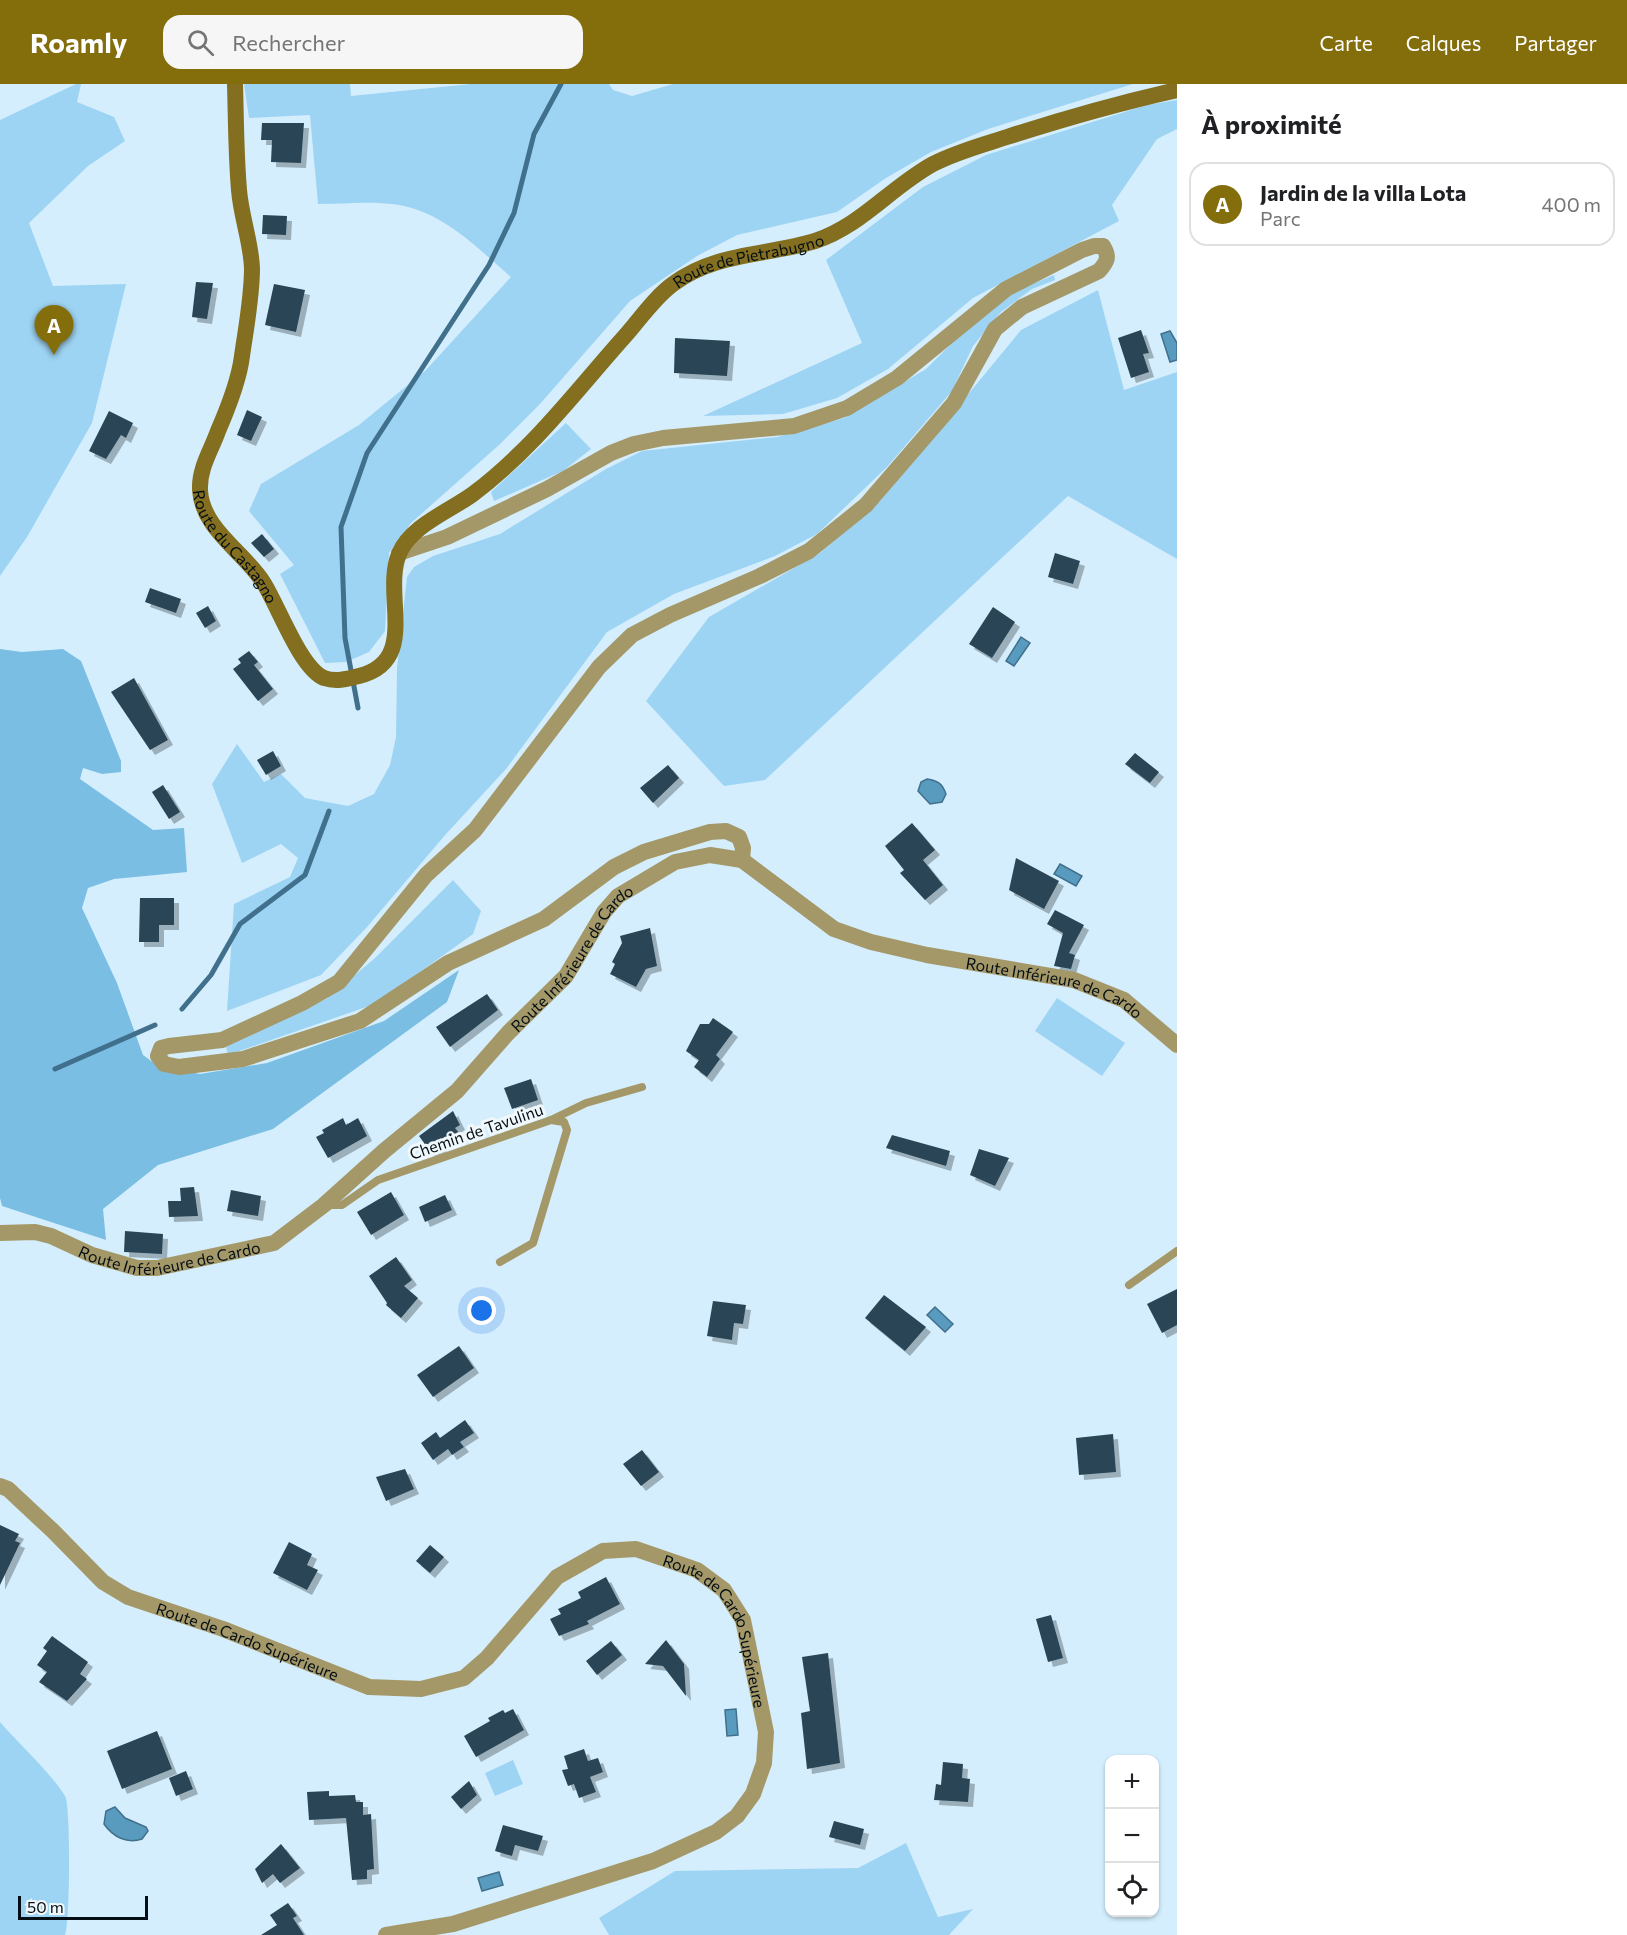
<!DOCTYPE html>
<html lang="fr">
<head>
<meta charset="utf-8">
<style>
	:root { --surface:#fff; --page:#f6f6f6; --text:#202124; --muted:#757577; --line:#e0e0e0; --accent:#846e0c }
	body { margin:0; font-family:Commissioner,sans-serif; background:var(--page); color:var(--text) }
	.controls { position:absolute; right:18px; bottom:18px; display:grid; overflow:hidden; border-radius:12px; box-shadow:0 2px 4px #0004 }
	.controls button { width:54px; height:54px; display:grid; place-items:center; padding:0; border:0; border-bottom:2px solid var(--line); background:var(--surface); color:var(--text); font:30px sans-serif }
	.scale { position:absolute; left:18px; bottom:15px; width:130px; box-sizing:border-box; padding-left:6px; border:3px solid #040e14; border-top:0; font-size:16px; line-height:21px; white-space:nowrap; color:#040e14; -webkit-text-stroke:4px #f1f8fb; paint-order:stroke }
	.you { position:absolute; left:482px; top:1227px; width:21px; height:21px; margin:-15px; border:4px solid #fff; border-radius:50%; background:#1a73e8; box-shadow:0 0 0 9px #1a73e833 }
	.badge { display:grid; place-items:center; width:39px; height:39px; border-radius:50%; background:var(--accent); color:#fff; font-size:20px; font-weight:700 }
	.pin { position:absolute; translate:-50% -50px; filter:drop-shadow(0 2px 3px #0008) }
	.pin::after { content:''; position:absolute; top:32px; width:21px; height:18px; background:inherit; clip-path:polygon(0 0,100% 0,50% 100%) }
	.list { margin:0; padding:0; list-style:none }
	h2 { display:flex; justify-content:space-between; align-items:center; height:78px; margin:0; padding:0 24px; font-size:26px }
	h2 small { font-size:20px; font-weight:400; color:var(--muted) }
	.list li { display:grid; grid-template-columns:39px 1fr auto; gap:18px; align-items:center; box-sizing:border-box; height:84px; margin:0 12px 12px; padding:0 12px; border:2px solid var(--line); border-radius:18px }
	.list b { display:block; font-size:22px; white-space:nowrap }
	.list p { margin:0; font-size:20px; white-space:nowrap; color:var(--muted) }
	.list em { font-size:20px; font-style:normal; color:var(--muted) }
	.icon { flex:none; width:33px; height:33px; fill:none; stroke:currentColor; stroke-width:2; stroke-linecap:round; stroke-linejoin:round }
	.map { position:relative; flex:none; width:1177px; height:1851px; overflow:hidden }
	header { display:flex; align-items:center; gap:36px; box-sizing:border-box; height:84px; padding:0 30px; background:var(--accent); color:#fff }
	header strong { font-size:28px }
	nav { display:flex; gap:33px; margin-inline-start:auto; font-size:21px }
	.search { width:420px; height:54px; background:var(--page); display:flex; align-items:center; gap:15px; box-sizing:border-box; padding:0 21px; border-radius:18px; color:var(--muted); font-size:22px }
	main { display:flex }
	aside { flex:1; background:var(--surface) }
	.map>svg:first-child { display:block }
	.green { fill:#9ed4f3 }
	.forest { fill:#7bbee3 }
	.water { fill:#599abf; stroke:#40708c; stroke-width:1.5 }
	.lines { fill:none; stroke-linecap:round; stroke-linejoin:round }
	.stream { stroke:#40708c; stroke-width:5 }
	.building { fill:#2a4554; filter:url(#shadow) }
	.service { stroke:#a49868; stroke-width:8 }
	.tertiary { stroke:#a49868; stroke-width:16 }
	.secondary { stroke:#836f1f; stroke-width:16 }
	.labels { text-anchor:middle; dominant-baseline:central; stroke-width:6; stroke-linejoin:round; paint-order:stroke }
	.street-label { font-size:16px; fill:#040e14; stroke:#f1f8fb }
</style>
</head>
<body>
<header>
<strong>Roamly</strong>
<div class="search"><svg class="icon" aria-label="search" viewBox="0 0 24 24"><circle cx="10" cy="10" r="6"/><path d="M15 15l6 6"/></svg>Rechercher</div>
<nav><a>Carte</a><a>Calques</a><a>Partager</a></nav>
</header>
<main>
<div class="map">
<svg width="1177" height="1851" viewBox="0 0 1177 1851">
	<defs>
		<filter id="shadow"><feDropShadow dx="5" dy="5" stdDeviation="0" flood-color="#0004"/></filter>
	</defs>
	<rect width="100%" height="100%" fill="#d4eefd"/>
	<g class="green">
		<polygon points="76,0 81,0 77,18 114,33 125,57 88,82 29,139 53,202 126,200 92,339 27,453 0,492 0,36"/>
		<path d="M244 0H350L351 12 471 0H609L613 6 632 12 673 0H1133L988 45 931 68 886 94 837 128 737 151 697 172 630 217 540 320 499 361 411 439 389 469 385 547 369 568 346 578 325 579 280 490 294 481 249 427 261 400 359 341 426 286 511 193C483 169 457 142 423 128 392 114 351 120 318 120L310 31 249 34Z"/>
		<polygon points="1177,16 1177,45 1157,55 1112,121 1119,137 973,214 888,285 837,314 783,330 703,332 862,259 826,176 923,103 986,71 1147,21"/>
		<polygon points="1054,191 1055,196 1032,205 1001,228 973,262 952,307 887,383 817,450 775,472 674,510 607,548 506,685 446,750 367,843 321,891 227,927 234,820 290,793 298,774 281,760 242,779 212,700 237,660 264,698 281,690 305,714 348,722 374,710 390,681 396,653 397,584 407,493 414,483 433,472 500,450 606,385 642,367 777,353 844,334 926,285 975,236 1008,210"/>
		<polygon points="1098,206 1124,306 1177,288 1177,475 1068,412 765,696 724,702 646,617 709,533 820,469 881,416 1021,246"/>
		<polygon points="566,339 591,365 563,387 494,417 491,408"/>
		<polygon points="453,796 481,827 473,850 375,920 228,971 226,963 326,915 374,875"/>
		<polygon points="1057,914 1125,959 1102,992 1035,947"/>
		<path d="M0 1638C19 1660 50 1688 65 1712 71 1721 70 1839 65 1851H0Z"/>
		<polygon points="513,1676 523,1700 495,1712 485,1689"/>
		<polygon points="906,1759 938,1833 973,1825 949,1851 609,1851 599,1834 675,1787 858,1784"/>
	</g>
	<polygon class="forest" points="0,565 22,568 63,565 81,577 121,677 121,688 102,690 83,684 80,695 153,746 184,744 187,788 114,795 88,804 82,824 117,899 143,971 158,982 200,990 267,979 384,937 459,886 447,918 273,1045 158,1081 103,1125 106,1156 2,1122 0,1114"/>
	<g class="water">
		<polygon points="1170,247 1177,259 1177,276 1170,278 1161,250"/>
		<polygon points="1021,553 1030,559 1014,582 1006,577"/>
		<path d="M927 695C938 697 942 699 946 710L942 718 930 720 918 707 921 698Z"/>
		<polygon points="1060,780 1082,792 1076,802 1054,790"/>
		<polygon points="935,1223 953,1240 945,1248 927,1231"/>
		<polygon points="736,1625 738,1651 727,1652 725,1626"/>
		<path d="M115 1723 125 1734 146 1743 148 1747 142 1755C127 1760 113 1753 104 1740L106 1727Z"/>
		<polygon points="499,1788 503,1801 482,1807 478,1794"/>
	</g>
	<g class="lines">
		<g class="stream">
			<polyline points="358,624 345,554 341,443 367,369 489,181 514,129 534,50 561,0"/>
			<polyline points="182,925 211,891 240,840 305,791 329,727"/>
			<polyline points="55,985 155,941"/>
		</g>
	</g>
	<g class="building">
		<polygon points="262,39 304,39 301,79 271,78 272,56 261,56"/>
		<polygon points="263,131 287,132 286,151 262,150"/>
		<polygon points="196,198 213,199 207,235 192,233"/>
		<polygon points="274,200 305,206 296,248 265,241"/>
		<polygon points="1141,246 1149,269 1143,270 1149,288 1131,294 1118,254"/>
		<polygon points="675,254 730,257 727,292 674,289"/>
		<polygon points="247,326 262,333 251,357 237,351"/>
		<polygon points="109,327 133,339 126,354 121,351 106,375 89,367"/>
		<polygon points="262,450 274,465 264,473 251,459"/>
		<polygon points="1055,469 1080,477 1073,500 1048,493"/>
		<polygon points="150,504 181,515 176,529 145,518"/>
		<polygon points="208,522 216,537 205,544 196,529"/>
		<polygon points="993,523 1015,538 992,574 969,560"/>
		<polygon points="249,567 258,578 254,581 273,605 258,617 233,585 241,579 238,575"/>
		<polygon points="134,594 168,656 150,666 111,608"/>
		<polygon points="273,667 281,682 266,691 257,676"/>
		<polygon points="1135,669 1159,688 1150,699 1125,680"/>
		<polygon points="668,681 679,694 653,719 640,704"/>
		<polygon points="163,701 180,728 169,735 152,708"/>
		<polygon points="912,739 935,766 923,776 943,801 925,816 900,789 904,786 885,762"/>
		<polygon points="1016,774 1059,797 1044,825 1009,806"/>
		<polygon points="140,814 174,814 174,841 159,841 159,858 139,858"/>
		<polygon points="1055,826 1084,841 1069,869 1075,871 1071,885 1054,882 1063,849 1047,840"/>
		<polygon points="650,844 657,882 646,885 636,903 610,890 615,880 612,878 622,859 620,852"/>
		<polygon points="487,910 498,926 450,963 436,943"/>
		<polygon points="713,934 733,948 716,971 720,975 707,993 694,983 699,976 686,967 700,940 709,940"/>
		<polygon points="531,995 538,1016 512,1025 504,1004"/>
		<polygon points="453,1027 460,1041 455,1044 459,1049 432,1070 419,1052"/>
		<polygon points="343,1034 346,1041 358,1034 367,1052 328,1074 316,1053 324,1049 322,1046"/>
		<polygon points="892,1051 950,1067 946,1082 886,1064"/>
		<polygon points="979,1065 1009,1074 995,1102 970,1091"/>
		<polygon points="194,1103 198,1132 169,1133 168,1117 181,1117 180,1104"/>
		<polygon points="231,1106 261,1112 258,1132 227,1127"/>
		<polygon points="391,1108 404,1131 371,1151 357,1128"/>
		<polygon points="445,1111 452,1126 425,1138 419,1123"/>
		<polygon points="125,1147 163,1150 162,1170 124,1168"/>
		<polygon points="396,1173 412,1196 404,1202 418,1214 401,1234 386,1221 387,1219 369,1192"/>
		<polygon points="1177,1205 1177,1241 1162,1249 1147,1220"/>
		<polygon points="884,1211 926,1243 905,1267 865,1234"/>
		<polygon points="713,1217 746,1221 743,1240 734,1239 732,1256 707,1252"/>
		<polygon points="459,1262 474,1284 433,1313 417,1291"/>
		<polygon points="465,1336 474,1349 460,1358 464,1363 452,1371 448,1365 433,1376 421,1359 436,1348 440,1354"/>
		<polygon points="1113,1350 1116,1388 1079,1391 1076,1354"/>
		<polygon points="642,1366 659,1388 641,1402 623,1380"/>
		<polygon points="405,1385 414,1405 386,1417 376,1393"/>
		<polygon points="0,1441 19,1450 15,1457 20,1459 0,1501"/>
		<polygon points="289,1458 312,1470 307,1481 318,1486 307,1506 273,1489"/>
		<polygon points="430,1461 444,1473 430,1489 416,1477"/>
		<polygon points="606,1493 620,1520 587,1537 589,1540 559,1552 550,1535 561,1530 558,1525 581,1514 578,1508"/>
		<polygon points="1051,1531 1063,1574 1048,1578 1036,1535"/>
		<polygon points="52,1552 88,1578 80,1590 87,1595 67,1617 39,1598 47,1588 37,1581 47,1567 43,1564"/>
		<polygon points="666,1556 684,1580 686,1612 663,1582 645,1580"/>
		<polygon points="611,1557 622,1571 597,1591 586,1577"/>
		<polygon points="828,1569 840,1679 807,1685 801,1629 810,1627 802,1573"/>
		<polygon points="513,1625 524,1646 476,1673 464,1652 490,1637 488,1634 503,1626 505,1629"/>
		<polygon points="157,1647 172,1685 122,1705 107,1667"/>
		<polygon points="584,1665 588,1677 598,1674 603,1688 590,1693 596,1708 579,1714 574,1700 568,1702 562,1686 568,1685 564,1672"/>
		<polygon points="943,1678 963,1680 962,1694 970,1695 968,1718 934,1716 936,1700 941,1701"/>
		<polygon points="186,1687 193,1705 176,1712 169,1694"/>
		<polygon points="469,1697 477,1711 461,1725 451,1713"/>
		<polygon points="329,1707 329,1712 355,1711 356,1718 363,1718 363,1731 371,1730 374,1785 367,1786 367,1795 352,1796 346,1734 309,1736 307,1708"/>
		<polygon points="834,1737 864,1745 860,1761 829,1753"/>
		<polygon points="503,1741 543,1752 538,1767 515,1761 512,1772 495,1767"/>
		<polygon points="281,1760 300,1784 280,1799 273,1790 262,1799 255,1785"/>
		<polygon points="288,1819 297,1832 293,1834 304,1851 261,1851 277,1841 270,1831"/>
	</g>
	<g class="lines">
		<g class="service">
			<polyline points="328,1121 342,1121 378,1096 551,1036 586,1019 642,1003"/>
			<polyline points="500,1178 533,1159 567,1046 564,1038 551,1036"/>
			<polyline points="1129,1201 1177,1167"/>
		</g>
		<g class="tertiary">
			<path d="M399 469 447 453 547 405 611 369 634 360 663 354 794 342 847 324 897 294 1006 205 1082 166 1094 162H1103C1110 173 1107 178 1099 187L1022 223 995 245 954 319 866 421 809 467 760 492 670 531 632 551 599 583 475 746 426 791 339 898 302 919 222 956 169 962 161 964 158 972 164 980 179 983 243 975 360 937 448 879 544 835 614 783 644 768 710 748 726 747 739 753 743 764 742 776"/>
			<path id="s1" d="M0 1149 35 1148 51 1152 92 1171 137 1184H157L274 1159 324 1121 384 1067 457 1007 508 949 566 892 604 828 618 812 675 778 710 771 742 776 834 845 871 858 927 871 1074 896 1124 916 1177 961"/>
			<path id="s2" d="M0 1402 8 1405 53 1447 103 1498 128 1513 223 1545 369 1603 421 1605 464 1594 487 1574 557 1493 603 1467 636 1465 697 1486 724 1506 743 1536 766 1648 764 1679 753 1710 737 1732 716 1748 653 1777 453 1840 386 1851"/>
		</g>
		<path class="secondary" id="s3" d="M235 0C236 35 236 71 239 106 241 132 251 158 252 184 252 213 246 244 242 272 239 297 228 324 218 347 211 367 199 384 200 406 202 445 244 468 263 498 278 521 300 584 324 594 336 598 347 595 359 592 420 577 382 511 399 470 410 442 450 427 473 410 534 364 575 308 625 252 640 235 655 213 673 200 716 168 766 172 815 157 861 142 891 103 933 80 956 68 982 61 1007 53 1063 35 1119 19 1177 6"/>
	</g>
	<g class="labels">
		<g class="street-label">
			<text stroke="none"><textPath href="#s3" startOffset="1287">Route de Pietrabugno</textPath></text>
			<text stroke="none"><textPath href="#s3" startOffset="483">Route du Castagno</textPath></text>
			<text stroke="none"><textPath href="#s1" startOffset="698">Route Inférieure de Cardo</textPath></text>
			<text stroke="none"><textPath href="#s1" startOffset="1254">Route Inférieure de Cardo</textPath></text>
			<text transform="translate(476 1047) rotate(-19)">Chemin de Tavulinu</text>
			<text stroke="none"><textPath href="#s1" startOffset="176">Route Inférieure de Cardo</textPath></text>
			<text stroke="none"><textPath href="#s2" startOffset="874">Route de Cardo Supérieure</textPath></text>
			<text stroke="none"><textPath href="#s2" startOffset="298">Route de Cardo Supérieure</textPath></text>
		</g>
	</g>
</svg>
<div class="controls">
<button>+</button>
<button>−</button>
<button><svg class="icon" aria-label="locate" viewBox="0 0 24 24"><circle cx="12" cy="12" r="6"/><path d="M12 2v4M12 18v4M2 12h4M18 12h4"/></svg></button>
</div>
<div class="scale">50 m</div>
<div class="you"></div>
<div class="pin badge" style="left:54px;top:271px">A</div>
</div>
<aside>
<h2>À proximité<small></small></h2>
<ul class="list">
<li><span class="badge">A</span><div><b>Jardin de la villa Lota</b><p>Parc</p></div><em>400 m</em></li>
</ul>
</aside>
</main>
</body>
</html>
